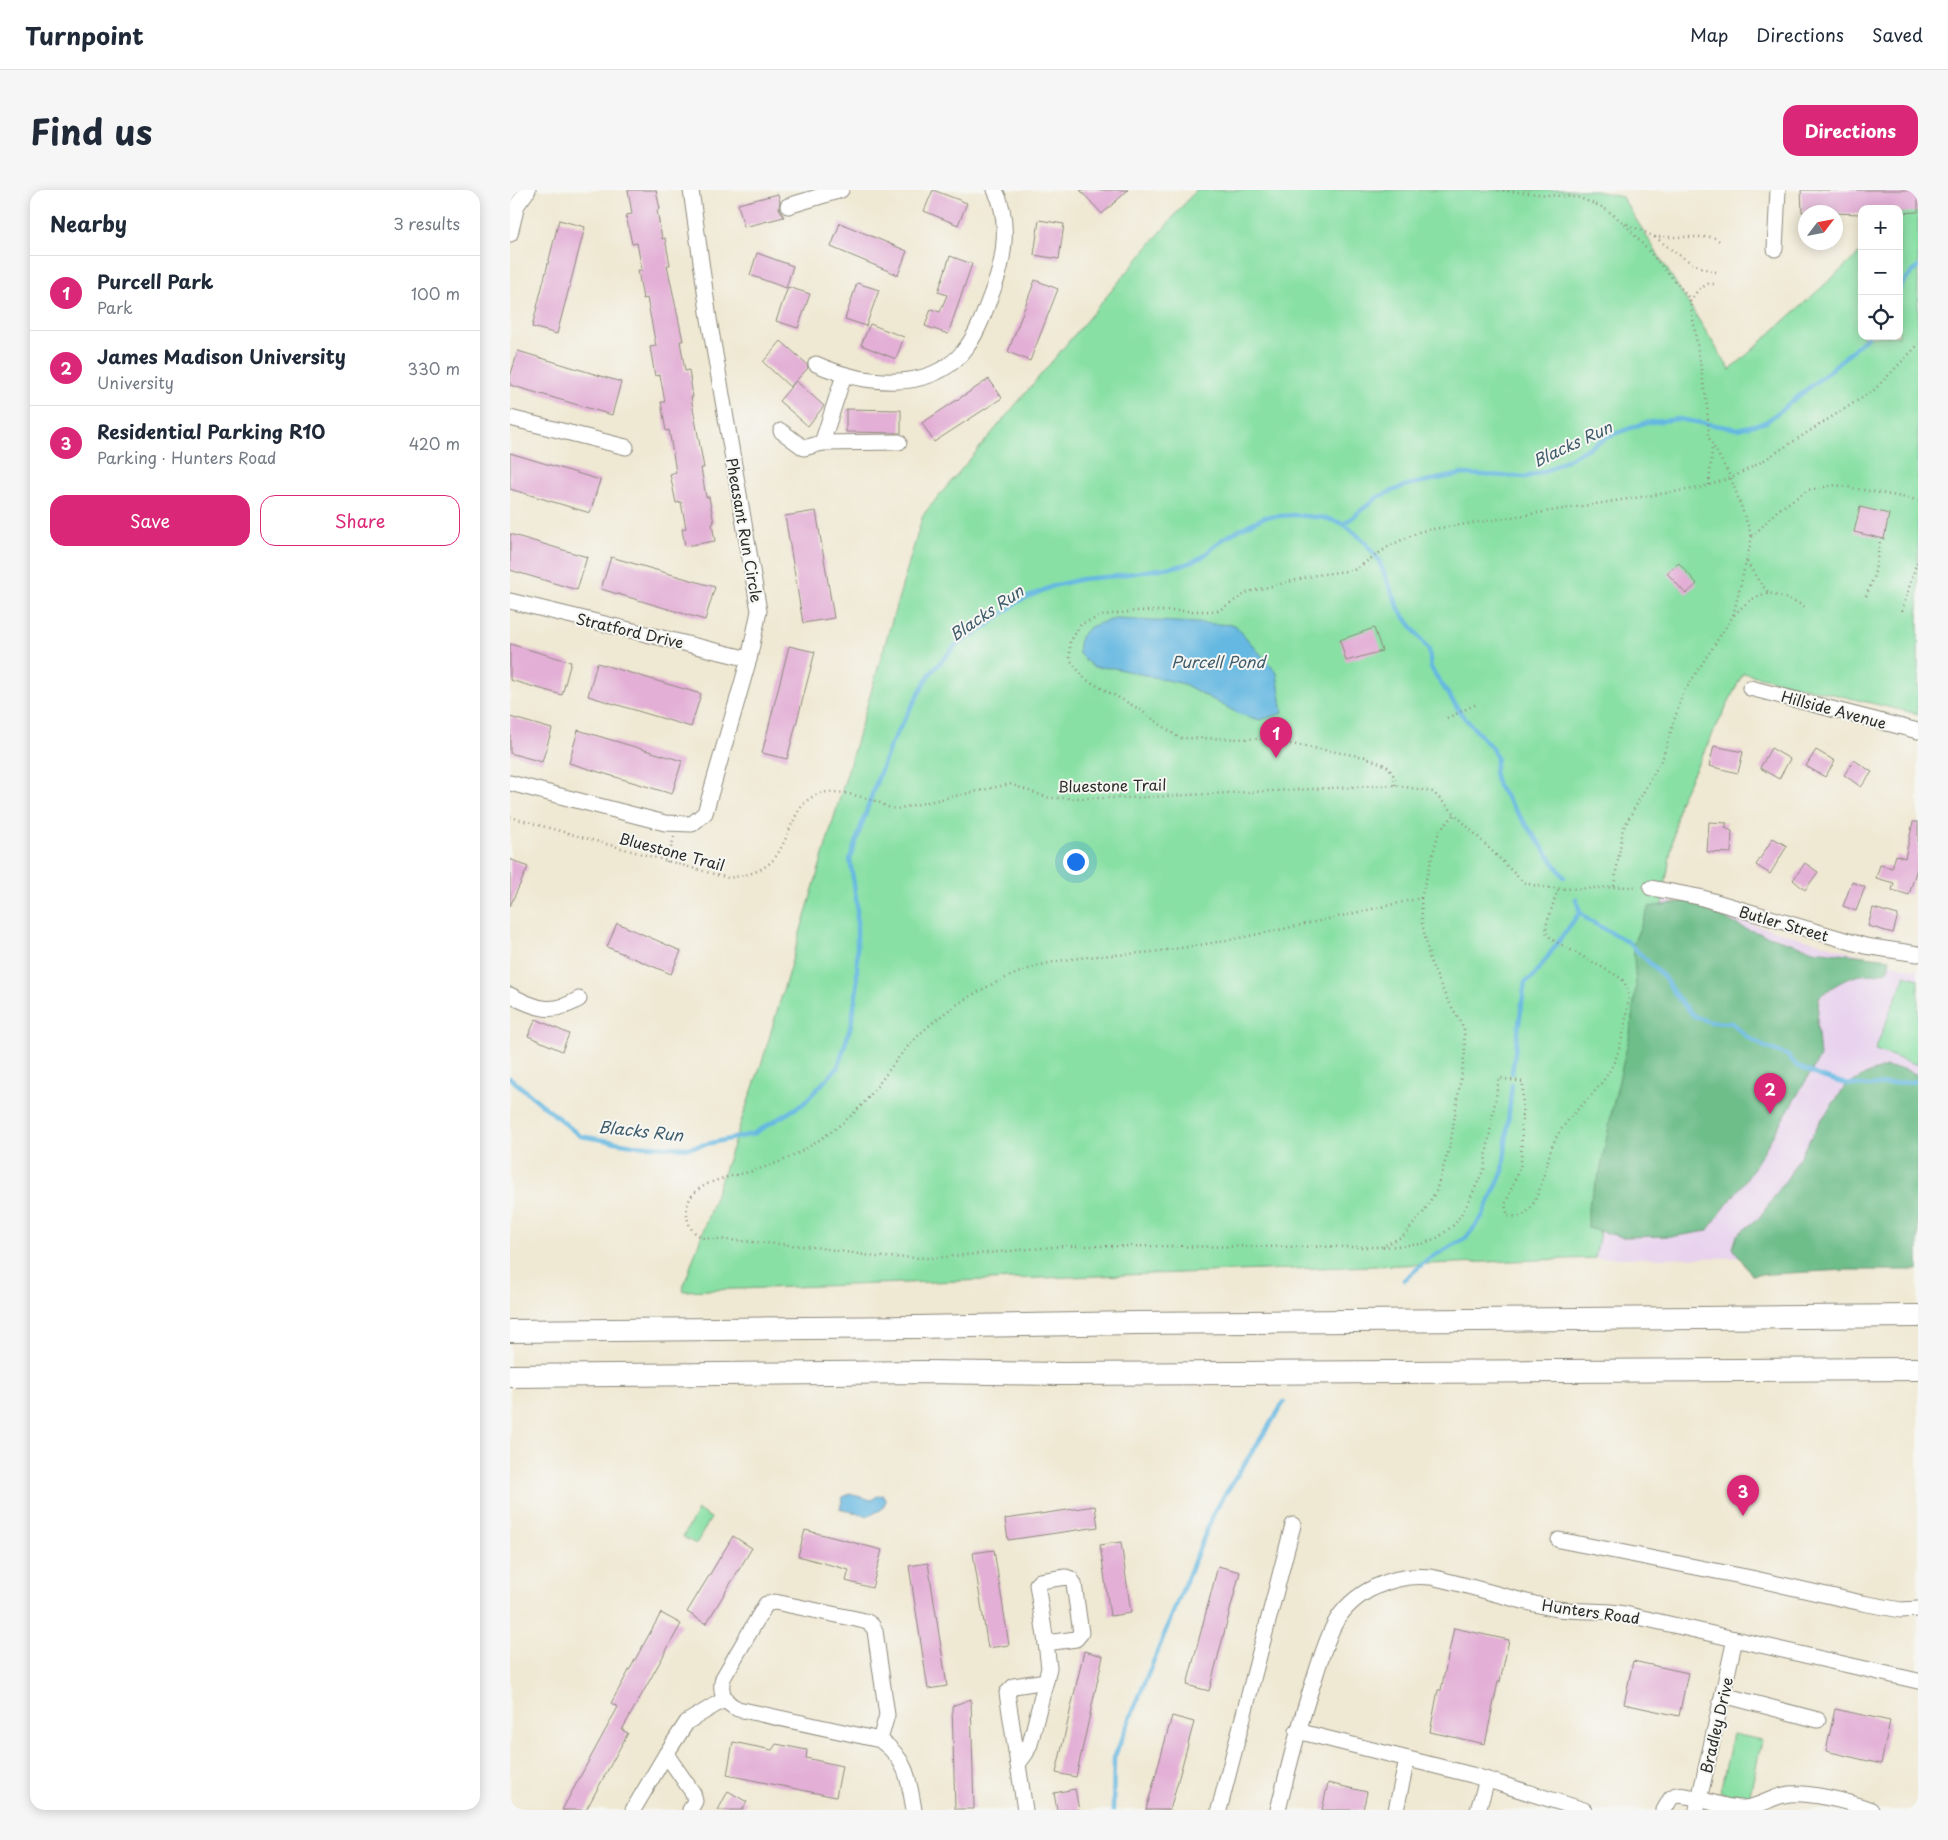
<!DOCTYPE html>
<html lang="en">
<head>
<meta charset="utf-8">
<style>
	:root { --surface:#fff; --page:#f6f6f7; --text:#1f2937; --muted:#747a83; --line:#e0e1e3; --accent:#db2777 }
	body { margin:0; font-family:"Playpen Sans",sans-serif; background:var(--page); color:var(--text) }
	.controls { position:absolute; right:15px; top:15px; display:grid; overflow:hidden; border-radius:10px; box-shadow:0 2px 12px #0003 }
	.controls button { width:45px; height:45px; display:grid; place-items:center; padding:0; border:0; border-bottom:1px solid var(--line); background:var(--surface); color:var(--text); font:25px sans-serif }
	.compass { position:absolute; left:1288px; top:15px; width:45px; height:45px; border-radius:50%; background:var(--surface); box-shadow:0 2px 12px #0003; rotate:58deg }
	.you { position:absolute; left:565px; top:671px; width:18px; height:18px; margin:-12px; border:4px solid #fff; border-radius:50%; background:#1a73e8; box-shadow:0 0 0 8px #1a73e833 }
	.badge { display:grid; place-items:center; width:32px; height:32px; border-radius:50%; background:var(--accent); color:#fff; font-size:16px; font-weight:700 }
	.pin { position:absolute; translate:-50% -41px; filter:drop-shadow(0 1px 2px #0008) }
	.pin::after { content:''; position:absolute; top:26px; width:18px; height:15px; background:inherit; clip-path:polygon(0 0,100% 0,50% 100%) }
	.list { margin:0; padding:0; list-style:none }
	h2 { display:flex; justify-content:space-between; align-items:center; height:65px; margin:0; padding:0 20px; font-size:21px }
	h2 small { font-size:16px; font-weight:400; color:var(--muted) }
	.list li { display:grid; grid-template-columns:32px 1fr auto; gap:15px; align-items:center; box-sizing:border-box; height:75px; padding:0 20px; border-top:1px solid var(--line) }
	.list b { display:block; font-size:19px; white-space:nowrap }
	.list p { margin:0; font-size:16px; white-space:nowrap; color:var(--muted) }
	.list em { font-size:16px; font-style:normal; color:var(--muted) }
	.actions { display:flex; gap:10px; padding:15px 20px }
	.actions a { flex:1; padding:11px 0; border:1px solid var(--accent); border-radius:15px; text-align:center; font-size:18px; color:var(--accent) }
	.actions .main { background:var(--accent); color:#fff }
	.icon { flex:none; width:28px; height:28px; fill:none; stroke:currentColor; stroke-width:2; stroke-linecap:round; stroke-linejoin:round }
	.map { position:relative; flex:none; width:1408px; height:1620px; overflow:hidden; border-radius:15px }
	header { display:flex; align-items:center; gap:30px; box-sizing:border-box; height:70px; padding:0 25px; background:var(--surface); border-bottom:1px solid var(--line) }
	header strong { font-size:24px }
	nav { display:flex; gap:28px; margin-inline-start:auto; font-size:18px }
	.intro { display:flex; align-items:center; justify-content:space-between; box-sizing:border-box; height:120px; padding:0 30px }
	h1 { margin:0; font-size:35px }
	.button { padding:12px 22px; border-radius:15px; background:var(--accent); color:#fff; font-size:18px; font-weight:700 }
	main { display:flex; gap:30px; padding:0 30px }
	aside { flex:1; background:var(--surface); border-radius:15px; box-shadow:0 2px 12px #0003 }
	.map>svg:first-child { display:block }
	.built { fill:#e8d2ee }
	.green { fill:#88e0a4; stroke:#5a8668 }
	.forest { fill:#6ebe8a; stroke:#4c745a }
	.water { fill:#65b8e1; stroke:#487286 }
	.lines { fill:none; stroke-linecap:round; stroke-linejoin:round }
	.stream { stroke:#65b8e1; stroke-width:4.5 }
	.building { fill:#e3afd6 }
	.minor-casing { stroke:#8d8a7e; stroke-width:17 }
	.highway-casing { stroke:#8d8a7e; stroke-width:24 }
	.path { stroke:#8d8a7e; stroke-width:2.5; stroke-dasharray:1 4; stroke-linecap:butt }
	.minor { stroke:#fff; stroke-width:15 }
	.highway { stroke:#fff; stroke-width:22 }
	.labels { text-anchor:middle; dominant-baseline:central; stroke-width:4; stroke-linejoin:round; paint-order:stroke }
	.street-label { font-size:15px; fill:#2b2b2b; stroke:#f6f6f2 }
	.water-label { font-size:16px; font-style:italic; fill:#3f5c6b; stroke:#f6f6f2 }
</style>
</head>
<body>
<header>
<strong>Turnpoint</strong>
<nav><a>Map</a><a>Directions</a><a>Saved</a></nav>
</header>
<div class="intro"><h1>Find us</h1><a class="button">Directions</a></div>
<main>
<aside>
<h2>Nearby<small>3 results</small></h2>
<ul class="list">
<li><span class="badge">1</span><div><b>Purcell Park</b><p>Park</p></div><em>100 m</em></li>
<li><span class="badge">2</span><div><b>James Madison University</b><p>University</p></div><em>330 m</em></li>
<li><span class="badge">3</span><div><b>Residential Parking R10</b><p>Parking · Hunters Road</p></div><em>420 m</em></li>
</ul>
<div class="actions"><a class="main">Save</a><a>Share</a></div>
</aside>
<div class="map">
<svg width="1408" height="1620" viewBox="0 0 1408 1620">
	<rect width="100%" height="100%" fill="#f6f6f2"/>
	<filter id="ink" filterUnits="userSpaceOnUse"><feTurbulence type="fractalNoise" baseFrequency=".02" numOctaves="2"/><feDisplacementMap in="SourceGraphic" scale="10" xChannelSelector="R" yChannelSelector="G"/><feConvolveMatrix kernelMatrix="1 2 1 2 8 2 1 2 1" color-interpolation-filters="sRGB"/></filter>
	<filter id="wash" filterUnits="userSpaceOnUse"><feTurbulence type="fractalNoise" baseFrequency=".0096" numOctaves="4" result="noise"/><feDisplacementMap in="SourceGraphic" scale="20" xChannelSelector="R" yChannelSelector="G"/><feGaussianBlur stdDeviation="1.12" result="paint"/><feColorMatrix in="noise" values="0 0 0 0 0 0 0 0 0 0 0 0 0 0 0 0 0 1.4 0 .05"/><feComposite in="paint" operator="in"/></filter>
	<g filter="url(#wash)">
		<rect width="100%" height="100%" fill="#efe8d2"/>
		<polygon class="built" points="1153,709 1408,781 1408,1067 1085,1068"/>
		<g class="green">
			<polygon points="686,0 1081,0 1112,7 1220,180 1352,61 1352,146 1389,146 1389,27 1408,9 1408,524 1233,483 1169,612 1153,709 1085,1068 172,1101 253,869 413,325"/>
			<polygon points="1395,785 1408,789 1408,875 1365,860"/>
			<polygon points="188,1320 201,1328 186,1354 173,1347"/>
			<polygon points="1223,1544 1252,1550 1239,1609 1210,1602"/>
		</g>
		<g class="forest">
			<path d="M1178 711 1236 739 1303 760 1380 769 1378 780C1368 785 1361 784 1351 785 1334 788 1322 797 1309 807L1307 832 1310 867 1240 984 1197 1041 1167 1046 1112 1047 1078 1038V1016L1090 982 1102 920 1120 844 1126 796 1123 754 1139 717Z"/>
			<polygon points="1376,877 1394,879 1408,885 1408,1080 1336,1080 1242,1085 1223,1058 1227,1045 1249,1028 1278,987 1309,933 1335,897 1355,885"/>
		</g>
		<g class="water">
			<path d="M606 429 725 435 767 483 773 523 750 530 729 524 674 494 604 478 583 477 569 464C566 438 585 434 606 429Z"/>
			<polygon points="340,1304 362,1310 367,1306 373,1305 376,1311 372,1319 359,1326 330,1319 333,1307"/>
		</g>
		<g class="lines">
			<g class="stream">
				<polyline points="1389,99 1397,88 1408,77"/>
				<polyline points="834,334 855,352 868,369 890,421 919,460 921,478 952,525 981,557 987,568 984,582 988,596 1054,687"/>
				<polyline points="1066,709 1070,722 1078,730 1118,752 1153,786 1167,807 1184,826 1200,832 1222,833 1236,846 1255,857 1277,865 1287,876 1309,886 1336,894 1358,896 1408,891"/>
				<polyline points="1002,883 1015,792 1023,787 1070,722"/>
				<polyline points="0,888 70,946 123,955 178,958 243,944 293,914 328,877 341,835 347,799 347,715 340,669 366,593 381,554 419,485 445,456 474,438 509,411 543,396 572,389 606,386 674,375 692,367 713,349 732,338 755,327 784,325 815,328 834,334 868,307 897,295 952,284 1017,287 1038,280 1102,245 1134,233 1168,229 1228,239 1256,232 1315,185 1358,146"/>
				<polyline points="894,1090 918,1069 956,1048 972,1027 993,981 1002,894"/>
				<polyline points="603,1620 604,1568 705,1320 774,1212"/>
			</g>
		</g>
		<g id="blocks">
			<g class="building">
				<polygon points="118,0 146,0 150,19 147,20 152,49 155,48 160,75 157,75 173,151 170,151 175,181 179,180 183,207 181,207 194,278 191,278 196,307 199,307 204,333 202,334 205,351 175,356 172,339 176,338 171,312 166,313 160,284 166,282 159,240 156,241 151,212 155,212 150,185 145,186 140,157 146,156 137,108 133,109 128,80 132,80 127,53 122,54 116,25 122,24"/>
				<polygon points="423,0 457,13 448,35 414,21"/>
				<polygon points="570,0 618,0 592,24"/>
				<polygon points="1291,0 1408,0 1408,22 1389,23 1389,19 1352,19 1352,24 1292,22"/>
				<polygon points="268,4 270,12 269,18 274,27 234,37 228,14"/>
				<polygon points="49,30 75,37 47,144 22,137"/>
				<polygon points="529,30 554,34 549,69 524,65"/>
				<polygon points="330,33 397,61 388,85 321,57"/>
				<polygon points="247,63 283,76 276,98 240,85"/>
				<polygon points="440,66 462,74 438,144 415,136 421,119 430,122 437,105 428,102"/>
				<polygon points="525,90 548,99 520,171 498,162"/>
				<polygon points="347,93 369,100 356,136 335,129"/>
				<polygon points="278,97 300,104 288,138 266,131"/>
				<polygon points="360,134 394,147 386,169 351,155"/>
				<polygon points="271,151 297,174 298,178 280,197 253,172"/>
				<polygon points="8,161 111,192 102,225 0,195 0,187"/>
				<polygon points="479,189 492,208 424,252 412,233"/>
				<polygon points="286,191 314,216 298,236 269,211"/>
				<polygon points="336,219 391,220 391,243 336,242"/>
				<polygon points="0,263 90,290 80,323 0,299"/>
				<polygon points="1350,317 1379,324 1374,349 1344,342"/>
				<polygon points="306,321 324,428 293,433 275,326"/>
				<polygon points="0,344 77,367 67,400 0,380"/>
				<polygon points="101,367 205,397 195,430 91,399"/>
				<polygon points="1169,373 1187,394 1176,404 1157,383"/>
				<polygon points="864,438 872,461 836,471 830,450"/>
				<polygon points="0,454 61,472 52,505 0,490"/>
				<polygon points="279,456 305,462 277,569 252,563"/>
				<polygon points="87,473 191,504 181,537 78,506"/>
				<polygon points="0,527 42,539 32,572 0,563"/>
				<polygon points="68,540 172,571 162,604 59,573"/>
				<polygon points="1204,556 1233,562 1228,583 1199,576"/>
				<polygon points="1261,558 1280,569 1269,589 1250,578"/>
				<polygon points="1306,560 1325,571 1315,587 1296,576"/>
				<polygon points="1344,570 1362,582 1351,597 1334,585"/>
				<polygon points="1199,632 1217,633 1215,638 1222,641 1221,663 1197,662"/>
				<polygon points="1403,632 1408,632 1408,675 1399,705 1382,700 1384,693 1366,688 1370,675 1382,678 1386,665 1395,668"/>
				<polygon points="1263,648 1277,656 1260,684 1246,675"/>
				<polygon points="0,669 18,677 0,716"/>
				<polygon points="1295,673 1308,682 1295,700 1283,690"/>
				<polygon points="1342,692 1355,697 1346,721 1333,716"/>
				<polygon points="1363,718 1388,725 1383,743 1358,736"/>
				<polygon points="107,733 171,761 161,784 97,757"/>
				<polygon points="26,829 59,844 52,861 18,846"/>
				<polygon points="585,1316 588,1337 498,1350 495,1329"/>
				<polygon points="295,1340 372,1360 362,1398 336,1391 339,1380 288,1366"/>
				<polygon points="223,1346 242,1358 196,1434 177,1422"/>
				<polygon points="611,1352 621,1423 600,1426 590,1355"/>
				<polygon points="484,1360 499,1455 478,1458 463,1363"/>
				<polygon points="418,1373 437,1496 418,1499 399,1376"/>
				<polygon points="708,1376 730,1382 699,1501 677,1495"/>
				<polygon points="151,1423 171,1434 112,1540 118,1543 76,1620 52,1620 108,1517 101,1513"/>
				<polygon points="944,1438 999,1450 990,1492 988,1492 975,1554 920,1542 928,1500 931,1500"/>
				<polygon points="574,1461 593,1466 566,1587 546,1583"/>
				<polygon points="1123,1471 1178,1483 1169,1526 1114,1514"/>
				<polygon points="461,1509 464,1619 445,1619 442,1516"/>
				<polygon points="1325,1519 1380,1531 1371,1574 1316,1561"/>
				<polygon points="662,1526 684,1532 660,1620 636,1620"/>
				<polygon points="223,1552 262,1560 266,1554 297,1560 296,1568 332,1576 326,1607 217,1585"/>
				<polygon points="818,1593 857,1602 853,1620 812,1620"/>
				<polygon points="565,1599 569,1620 547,1620 544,1603"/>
				<polygon points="218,1601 237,1612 232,1620 208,1620"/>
			</g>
		</g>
	</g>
	<g filter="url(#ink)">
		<use href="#blocks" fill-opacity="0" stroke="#8d8a7e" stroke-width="1"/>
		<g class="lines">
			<defs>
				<g id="minor">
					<polyline points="278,16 331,0"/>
					<polyline points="0,44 7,15 18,0"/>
					<polyline points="1265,59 1268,0"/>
					<path d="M306 174C351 194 417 204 453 162 468 144 476 118 484 97 495 68 500 28 485 0"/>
					<polyline points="334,185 312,253 389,252"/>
					<polyline points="0,228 116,257"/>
					<polyline points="271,241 294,258 312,253"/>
					<polyline points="0,411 239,469"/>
					<polyline points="1240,498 1408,541"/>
					<polyline points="0,593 155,633 182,634 195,623 239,469 249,421 199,129 181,0"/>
					<polyline points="1141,698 1189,707 1355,756 1408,764"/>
					<path d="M0 805C26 819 43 825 69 809"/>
					<polyline points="1049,1350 1241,1388 1352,1413 1391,1420 1408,1419"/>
					<polygon points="556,1387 561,1389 564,1394 571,1443 566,1449 536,1453 527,1394 530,1391"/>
					<polyline points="1213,1505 1308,1530"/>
					<polyline points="787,1541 962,1585 1074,1620"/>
					<path d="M370 1550 377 1525 365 1441C362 1432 355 1431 346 1429L265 1412 256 1414 213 1488C209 1502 214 1513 228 1519L370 1550C397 1569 399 1590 404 1620"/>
					<polyline points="156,1564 177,1532 215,1509"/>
					<polyline points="508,1574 516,1563 520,1554 539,1478 536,1453"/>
					<polyline points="1187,1619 1225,1449"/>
					<polyline points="123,1620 156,1564 183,1603 185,1611 180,1620"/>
					<polyline points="515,1620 497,1503 504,1496 536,1491"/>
					<polyline points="709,1620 783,1335"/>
					<path d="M768 1620C778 1579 788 1539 801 1499 808 1478 814 1455 824 1435 842 1401 884 1383 921 1387 961 1396 1001 1409 1042 1418 1066 1423 1091 1419 1115 1424L1408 1491"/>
					<polyline points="886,1620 897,1569"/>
					<polyline points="968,1620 977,1590"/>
					<path d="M1154 1620 1161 1608 1166 1605C1189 1605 1210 1619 1234 1618 1249 1617 1260 1608 1274 1605 1294 1600 1341 1612 1361 1620"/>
				</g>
				<g id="highway">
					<polyline points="0,1141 407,1137 625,1133 1408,1126"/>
					<polyline points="0,1186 416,1182 551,1184 1408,1179"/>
				</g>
			</defs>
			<use href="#minor" class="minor-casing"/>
			<use href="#highway" class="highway-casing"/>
			<g class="path">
				<polyline points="988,0 1070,8 1094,18 1114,33 1177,105 1180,111 1197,215 1199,248 1221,288 1242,347"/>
				<polyline points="1117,34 1145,47 1203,47 1211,52"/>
				<path d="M1145 47C1164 62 1183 77 1206 82"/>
				<polyline points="1180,111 1188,100 1198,94 1205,94"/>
				<polyline points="1199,295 1202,258"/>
				<polyline points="1237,372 1250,393 1259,403 1281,410 1298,418"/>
				<polyline points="1356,406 1364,387 1370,351"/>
				<polyline points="1392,421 1408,368"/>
				<path d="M1224 425C1235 414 1243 406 1259 403"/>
				<polyline points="937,528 967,514"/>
				<polyline points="885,595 884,586 877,576 855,567 752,549 669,548 629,519 575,489 560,470 560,452 571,434 595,425 626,421 708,421 738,402 806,385 844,380 881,355 911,341 1189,298 1221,288 1248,274 1364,200 1408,155"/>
				<path d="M0 627 218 688C233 686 249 683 261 672 283 650 281 604 319 602 331 601 357 608 368 612 375 615 378 618 386 619L500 594 539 608H616L885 595 923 602 1013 692C1049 705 1090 695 1127 697"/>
				<polyline points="157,672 164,647"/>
				<polyline points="1104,696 1113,639 1153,567 1172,505 1223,426 1242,347 1268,320 1298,300 1326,295 1408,310"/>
				<path d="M911 708 912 733 920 771 936 807 954 838 955 862 940 956 926 1001 913 1023 893 1046 871 1057 553 1056 423 1068 367 1067 305 1057 194 1048C183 1044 178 1036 177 1025 173 991 223 987 246 980 261 975 277 970 290 962 311 950 332 935 349 918 368 898 382 873 401 853 434 818 476 794 521 778 567 763 616 767 664 759 747 747 829 726 911 708L929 641 946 623"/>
				<path d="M873 1057 912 1054 929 1047 945 1034 958 1013 974 979 989 888 1013 892 1011 974 995 1015 998 1026C1001 1026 1007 1027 1010 1026 1032 1019 1035 966 1046 948 1057 927 1076 913 1090 895 1106 875 1112 853 1116 828 1118 813 1122 801 1111 788L1043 750 1037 744 1036 736 1048 699"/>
			</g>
			<use href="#minor" class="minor"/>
			<use href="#highway" class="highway"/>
		</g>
	</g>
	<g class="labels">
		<g class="street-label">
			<text transform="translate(235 340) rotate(80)">Pheasant Run Circle</text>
			<text transform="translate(120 440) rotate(13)">Stratford Drive</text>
			<text transform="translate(1324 519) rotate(15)">Hillside Avenue</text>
			<text transform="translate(602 595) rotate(-1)">Bluestone Trail</text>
			<text transform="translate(162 661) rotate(15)">Bluestone Trail</text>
			<text transform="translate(1274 733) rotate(16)">Butler Street</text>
			<text transform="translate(1081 1421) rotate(8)">Hunters Road</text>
			<text transform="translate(1206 1535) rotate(-77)">Bradley Drive</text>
		</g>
		<g class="water-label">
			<text transform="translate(1062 253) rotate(-25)">Blacks Run</text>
			<text transform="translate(476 422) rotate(-34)">Blacks Run</text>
			<text x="708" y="471">Purcell Pond</text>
			<text transform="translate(131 940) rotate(6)">Blacks Run</text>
		</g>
	</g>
</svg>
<div class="controls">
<button>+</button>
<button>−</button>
<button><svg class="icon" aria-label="locate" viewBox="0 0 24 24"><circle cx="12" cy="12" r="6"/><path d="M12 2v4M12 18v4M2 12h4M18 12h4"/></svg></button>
</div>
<svg class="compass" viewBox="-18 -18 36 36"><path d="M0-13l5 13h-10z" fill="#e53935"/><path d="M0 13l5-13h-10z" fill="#747a83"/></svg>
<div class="you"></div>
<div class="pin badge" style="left:766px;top:568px">1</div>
<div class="pin badge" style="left:1260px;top:924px">2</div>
<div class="pin badge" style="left:1233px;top:1326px">3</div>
</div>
</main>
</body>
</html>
